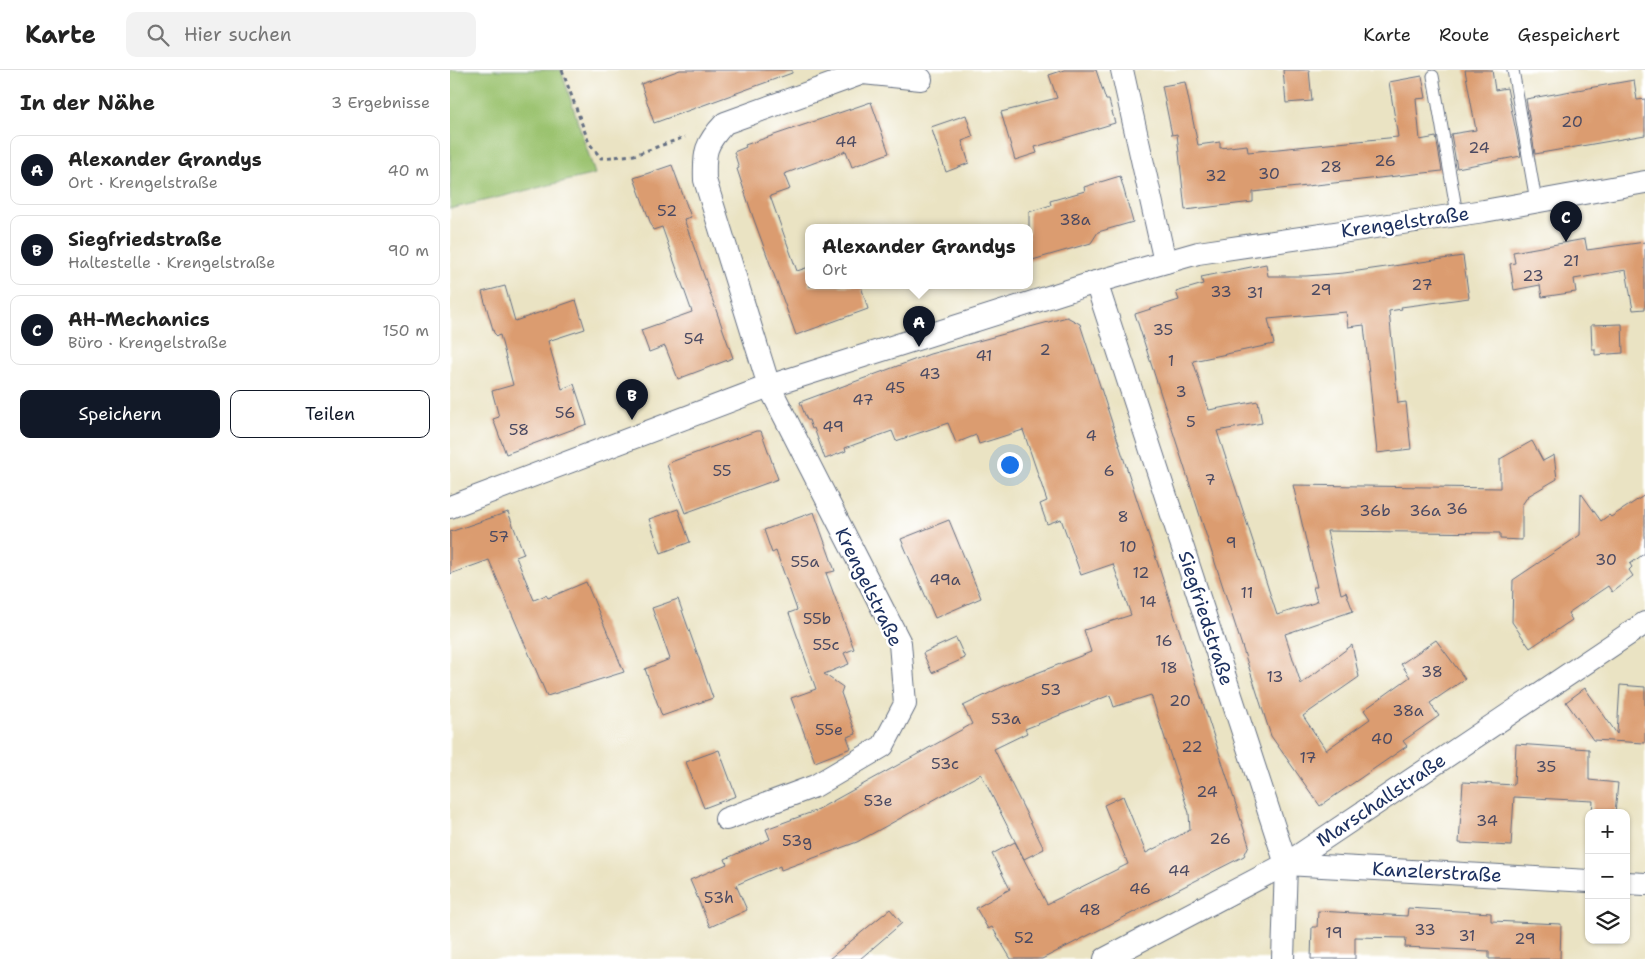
<!DOCTYPE html>
<html lang="de">
<head>
<meta charset="utf-8">
<style>
	:root { --surface:#fff; --page:#f2f2f2; --text:#222; --muted:#767676; --line:#e0e0e0; --accent:#111827 }
	body { margin:0; font-family:"Shantell Sans",sans-serif; background:var(--page); color:var(--text) }
	.controls { position:absolute; right:15px; bottom:15px; display:grid; overflow:hidden; border-radius:10px; box-shadow:0 1px 4px #0004 }
	.controls button { width:45px; height:45px; display:grid; place-items:center; padding:0; border:0; border-bottom:1px solid var(--line); background:var(--surface); color:var(--text); font:25px sans-serif }
	.you { position:absolute; left:559px; top:394px; width:18px; height:18px; margin:-12px; border:4px solid #fff; border-radius:50%; background:#1a73e8; box-shadow:0 0 0 8px #1a73e833 }
	.badge { display:grid; place-items:center; width:32px; height:32px; border-radius:50%; background:var(--accent); color:#fff; font-size:16px; font-weight:700 }
	.pin { position:absolute; translate:-50% -41px; filter:drop-shadow(0 1px 2px #0008) }
	.pin::after { content:''; position:absolute; top:26px; width:18px; height:15px; background:inherit; clip-path:polygon(0 0,100% 0,50% 100%) }
	.popup { position:absolute; left:355px; top:154px; width:228px; height:65px; box-sizing:border-box; display:grid; place-content:center; border-radius:10px; background:var(--surface); filter:drop-shadow(0 1px 4px #0005); font-size:16px; white-space:nowrap; color:var(--muted) }
	.popup b { font-size:19px; color:var(--text) }
	.popup::after { content:''; position:absolute; left:50%; top:100%; margin-left:-10px; border:10px solid transparent; border-top-color:var(--surface) }
	.list { margin:0; padding:0; list-style:none }
	h2 { display:flex; justify-content:space-between; align-items:center; height:65px; margin:0; padding:0 20px; font-size:21px }
	h2 small { font-size:16px; font-weight:400; color:var(--muted) }
	.list li { display:grid; grid-template-columns:32px 1fr auto; gap:15px; align-items:center; box-sizing:border-box; height:70px; margin:0 10px 10px; padding:0 10px; border:1px solid var(--line); border-radius:10px }
	.list b { display:block; font-size:19px; white-space:nowrap }
	.list p { margin:0; font-size:16px; white-space:nowrap; color:var(--muted) }
	.list em { font-size:16px; font-style:normal; color:var(--muted) }
	.actions { display:flex; gap:10px; padding:15px 20px }
	.actions a { flex:1; padding:11px 0; border:1px solid var(--accent); border-radius:10px; text-align:center; font-size:18px; color:var(--accent) }
	.actions .main { background:var(--accent); color:#fff }
	.icon { flex:none; width:28px; height:28px; fill:none; stroke:currentColor; stroke-width:2; stroke-linecap:round; stroke-linejoin:round }
	.map { position:relative; flex:none; width:1195px; height:889px; overflow:hidden }
	header { display:flex; align-items:center; gap:30px; box-sizing:border-box; height:70px; padding:0 25px; background:var(--surface); border-bottom:1px solid var(--line) }
	header strong { font-size:24px }
	nav { display:flex; gap:28px; margin-inline-start:auto; font-size:18px }
	.search { width:350px; height:45px; background:var(--page); display:flex; align-items:center; gap:12px; box-sizing:border-box; padding:0 18px; border-radius:10px; color:var(--muted); font-size:19px }
	main { display:flex }
	aside { flex:1; background:var(--surface) }
	.map>svg:first-child { display:block }
	.green { fill:#9bc36f; stroke:#5b7966 }
	.building { fill:#db9c70 }
	.lines { fill:none; stroke-linecap:round; stroke-linejoin:round }
	.lane-casing { stroke:#636e81; stroke-width:13 }
	.street-casing { stroke:#636e81; stroke-width:24 }
	.path { stroke:#636e81; stroke-width:3; stroke-dasharray:4 4; stroke-linecap:butt }
	.lane { stroke:#fff; stroke-width:11 }
	.street { stroke:#fff; stroke-width:22 }
	.labels { text-anchor:middle; dominant-baseline:central; stroke-width:5; stroke-linejoin:round; paint-order:stroke }
	.number-label { font-size:16px; fill:#4b4a62 }
	.street-label { font-size:19px; fill:#1b2f5e; stroke:#fff }
</style>
</head>
<body>
<header>
<strong>Karte</strong>
<div class="search"><svg class="icon" aria-label="search" viewBox="0 0 24 24"><circle cx="10" cy="10" r="6"/><path d="M15 15l6 6"/></svg>Hier suchen</div>
<nav><a>Karte</a><a>Route</a><a>Gespeichert</a></nav>
</header>
<main>
<aside>
<h2>In der Nähe<small>3 Ergebnisse</small></h2>
<ul class="list">
<li><span class="badge">A</span><div><b>Alexander Grandys</b><p>Ort · Krengelstraße</p></div><em>40 m</em></li>
<li><span class="badge">B</span><div><b>Siegfriedstraße</b><p>Haltestelle · Krengelstraße</p></div><em>90 m</em></li>
<li><span class="badge">C</span><div><b>AH-Mechanics</b><p>Büro · Krengelstraße</p></div><em>150 m</em></li>
</ul>
<div class="actions"><a class="main">Speichern</a><a>Teilen</a></div>
</aside>
<div class="map">
<svg width="1195" height="889" viewBox="0 0 1195 889">
	<rect width="100%" height="100%" fill="#fff"/>
	<filter id="ink" filterUnits="userSpaceOnUse"><feTurbulence type="fractalNoise" baseFrequency=".02" numOctaves="2"/><feDisplacementMap in="SourceGraphic" scale="10" xChannelSelector="R" yChannelSelector="G"/><feConvolveMatrix kernelMatrix="1 2 1 2 8 2 1 2 1" color-interpolation-filters="sRGB"/></filter>
	<filter id="wash" filterUnits="userSpaceOnUse"><feTurbulence type="fractalNoise" baseFrequency=".0096" numOctaves="4" result="noise"/><feDisplacementMap in="SourceGraphic" scale="20" xChannelSelector="R" yChannelSelector="G"/><feGaussianBlur stdDeviation="1.12" result="paint"/><feColorMatrix in="noise" values="0 0 0 0 0 0 0 0 0 0 0 0 0 0 0 0 0 1.4 0 .05"/><feComposite in="paint" operator="in"/></filter>
	<g filter="url(#wash)">
		<rect width="100%" height="100%" fill="#eae3c3"/>
		<polygon class="green" points="0,0 111,0 145,104 0,139"/>
		<g id="blocks">
			<g class="building">
				<polygon points="230,0 342,0 342,3 204,53 191,14"/>
				<polygon points="614,0 646,0 656,30 659,30 665,53 585,77 587,83 565,90 551,42 607,28 599,5"/>
				<polygon points="833,0 859,0 862,31 836,33"/>
				<polygon points="1015,0 1042,0 1045,20 1057,18 1071,86 1007,98 1001,64 1026,60"/>
				<polygon points="972,6 976,28 966,29 970,70 986,67 992,101 803,122 803,132 735,140 727,64 722,65 712,16 735,12 748,75 770,72 770,78 797,75 798,82 948,67 939,12"/>
				<polygon points="1184,10 1187,30 1195,29 1195,65 1085,84 1076,29"/>
				<polygon points="421,32 439,83 402,97 396,81 334,104 340,119 320,126 347,201 359,197 359,216 411,216 418,239 346,265 303,147 287,99 289,98 284,82 296,77 295,75"/>
				<polygon points="516,45 523,67 512,71 519,93 496,102 481,57"/>
				<polygon points="222,95 241,147 234,149 283,288 228,309 215,276 199,282 191,260 242,242 212,157 203,160 184,108"/>
				<polygon points="670,106 683,152 648,162 641,173 579,191 579,142 601,135 600,131 635,121 634,117"/>
				<polygon points="1135,169 1137,180 1195,172 1195,239 1183,240 1176,200 1124,209 1126,222 1092,227 1090,215 1064,220 1060,194 1065,193 1063,182"/>
				<polygon points="1013,186 1019,228 951,237 952,239 939,241 948,333 956,332 961,379 927,383 914,255 898,257 896,242 818,249 824,274 743,291 759,340 808,331 812,353 767,361 827,545 867,532 863,517 867,517 843,415 1050,418 1050,389 1082,371 1093,391 1104,385 1107,409 1078,426 1072,435 1072,470 1050,469 1050,463 877,461 891,524 896,522 903,541 835,564 851,614 902,575 909,607 853,646 876,680 920,649 914,640 960,607 951,594 986,570 1015,609 980,633 989,646 953,671 957,676 870,736 821,666 685,244 729,230 726,222 753,214 751,207 816,194 818,206 856,206 894,203"/>
				<polygon points="55,216 65,251 126,230 135,259 98,271 112,319 124,314 137,354 56,384 43,349 49,347 42,321 63,315 50,265 47,266 44,263 32,222"/>
				<polygon points="617,247 630,254 799,775 794,786 592,889 561,889 542,857 538,859 526,838 560,819 542,784 565,772 597,834 678,794 654,735 673,726 696,783 740,760 739,743 701,625 664,637 660,625 575,659 577,663 544,679 594,779 574,789 531,704 407,772 331,800 330,796 286,815 297,840 260,857 240,810 277,794 275,789 320,769 316,759 365,741 522,654 513,636 556,615 641,582 634,560 681,545 663,494 631,505 611,449 597,454 590,434 597,431 573,360 529,374 526,365 506,373 498,353 446,371 442,361 395,378 396,381 375,389 364,358 362,359 359,350 357,350 350,332 480,284"/>
				<polygon points="1172,254 1173,283 1145,285 1145,279 1142,279 1141,255"/>
				<polygon points="306,361 311,361 328,409 235,443 217,395 221,392"/>
				<polygon points="1131,423 1151,451 1159,445 1161,447 1195,425 1195,483 1180,494 1182,497 1179,500 1183,506 1162,522 1158,516 1118,543 1122,550 1080,578 1062,552 1063,510 1130,465"/>
				<polygon points="228,439 240,472 211,483 199,449"/>
				<polygon points="58,442 74,484 66,487 84,530 96,525 98,528 136,512 174,602 97,626 39,490 0,504 0,462"/>
				<polygon points="364,442 385,501 376,503 404,579 394,583 399,594 374,604 393,617 391,623 406,664 397,667 401,678 365,692 341,628 366,619 339,543 347,540 326,481 322,483 314,460"/>
				<polygon points="499,450 531,528 485,548 451,469"/>
				<polygon points="228,529 263,628 212,646 195,599 220,589 202,538"/>
				<polygon points="506,568 515,588 482,603 473,583"/>
				<polygon points="1170,615 1195,617 1195,673 1143,670 1116,632 1135,618 1167,664"/>
				<polygon points="1066,674 1139,679 1139,710 1168,713 1165,743 1142,743 1143,731 1064,727 1061,776 1009,773 1013,712 1064,715"/>
				<polygon points="269,680 286,726 254,738 236,692"/>
				<polygon points="958,838 1041,843 1041,851 1111,854 1110,889 1039,889 1039,881 955,877 956,868 905,867 905,889 861,889 862,857 867,857 868,841 957,846"/>
				<polygon points="440,839 452,853 410,889 379,889"/>
			</g>
		</g>
	</g>
	<g filter="url(#ink)">
		<use href="#blocks" fill-opacity="0" stroke="#636e81" stroke-width="1"/>
		<g class="lines">
			<defs>
				<g id="lane">
					<polyline points="1063,0 1086,131"/>
					<polyline points="983,6 1007,144"/>
				</g>
				<g id="street">
					<polyline points="672,0 715,192"/>
					<polyline points="646,212 836,794 833,889"/>
					<polyline points="0,437 319,316 646,212 748,183 1034,141 1195,112"/>
					<path d="M276 749 365 716 433 676 455 634 450 573 319 316 255 110C254 82 255 74 275 53L413 3 471 9"/>
					<polyline points="836,794 1139,811"/>
					<polyline points="1176,813 1195,814"/>
					<polyline points="655,889 836,794 1195,553"/>
				</g>
			</defs>
			<use href="#lane" class="lane-casing"/>
			<use href="#street" class="street-casing"/>
			<polyline class="path" points="112,0 139,73 151,88 184,85 235,67"/>
			<use href="#lane" class="lane"/>
			<use href="#street" class="street"/>
		</g>
	</g>
	<g class="labels">
		<g class="number-label">
			<text x="1122" y="51">20</text>
			<text x="396" y="71">44</text>
			<text x="1029" y="77">24</text>
			<text x="935" y="90">26</text>
			<text x="881" y="96">28</text>
			<text x="819" y="103">30</text>
			<text x="766" y="105">32</text>
			<text x="217" y="140">52</text>
			<text x="625" y="149">38a</text>
			<text x="1121" y="190">21</text>
			<text x="1083" y="205">23</text>
			<text x="972" y="214">27</text>
			<text x="871" y="219">29</text>
			<text x="771" y="221">33</text>
			<text x="805" y="222">31</text>
			<text x="713" y="259">35</text>
			<text x="244" y="268">54</text>
			<text x="595" y="279">2</text>
			<text x="534" y="285">41</text>
			<text x="721" y="290">1</text>
			<text x="480" y="303">43</text>
			<text x="445" y="317">45</text>
			<text x="731" y="321">3</text>
			<text x="413" y="329">47</text>
			<text x="115" y="342">56</text>
			<text x="741" y="351">5</text>
			<text x="383" y="356">49</text>
			<text x="69" y="359">58</text>
			<text x="641" y="365">4</text>
			<text x="272" y="400">55</text>
			<text x="659" y="400">6</text>
			<text x="760" y="409">7</text>
			<text x="1007" y="438">36</text>
			<text x="925" y="440">36b</text>
			<text x="975" y="440">36a</text>
			<text x="673" y="446">8</text>
			<text x="49" y="466">57</text>
			<text x="781" y="472">9</text>
			<text x="678" y="476">10</text>
			<text x="1156" y="489">30</text>
			<text x="355" y="491">55a</text>
			<text x="691" y="502">12</text>
			<text x="495" y="509">49a</text>
			<text x="797" y="522">11</text>
			<text x="698" y="531">14</text>
			<text x="367" y="548">55b</text>
			<text x="714" y="570">16</text>
			<text x="376" y="574">55c</text>
			<text x="719" y="597">18</text>
			<text x="982" y="601">38</text>
			<text x="825" y="606">13</text>
			<text x="601" y="619">53</text>
			<text x="730" y="630">20</text>
			<text x="958" y="640">38a</text>
			<text x="556" y="648">53a</text>
			<text x="379" y="659">55e</text>
			<text x="932" y="668">40</text>
			<text x="742" y="676">22</text>
			<text x="858" y="687">17</text>
			<text x="495" y="693">53c</text>
			<text x="1096" y="696">35</text>
			<text x="757" y="721">24</text>
			<text x="428" y="730">53e</text>
			<text x="1037" y="750">34</text>
			<text x="770" y="768">26</text>
			<text x="347" y="770">53g</text>
			<text x="729" y="800">44</text>
			<text x="690" y="818">46</text>
			<text x="269" y="827">53h</text>
			<text x="640" y="839">48</text>
			<text x="975" y="859">33</text>
			<text x="884" y="862">19</text>
			<text x="1017" y="865">31</text>
			<text x="574" y="867">52</text>
			<text x="1075" y="868">29</text>
		</g>
		<g class="street-label">
			<text transform="translate(955 152) rotate(-8)">Krengelstraße</text>
			<text transform="translate(419 517) rotate(64)">Krengelstraße</text>
			<text transform="translate(756 548) rotate(72)">Siegfriedstraße</text>
			<text transform="translate(931 730) rotate(-34)">Marschallstraße</text>
			<text transform="translate(987 802) rotate(3)">Kanzlerstraße</text>
		</g>
	</g>
</svg>
<div class="controls">
<button>+</button>
<button>−</button>
<button><svg class="icon" aria-label="layers" viewBox="0 0 24 24"><path d="M12 4l9 5-9 5-9-5zM3 14l9 5 9-5"/></svg></button>
</div>
<div class="you"></div>
<div class="pin badge" style="left:469px;top:277px">A</div>
<div class="popup"><b>Alexander Grandys</b>Ort</div>
<div class="pin badge" style="left:182px;top:350px">B</div>
<div class="pin badge" style="left:1116px;top:172px">C</div>
</div>
</main>
</body>
</html>
